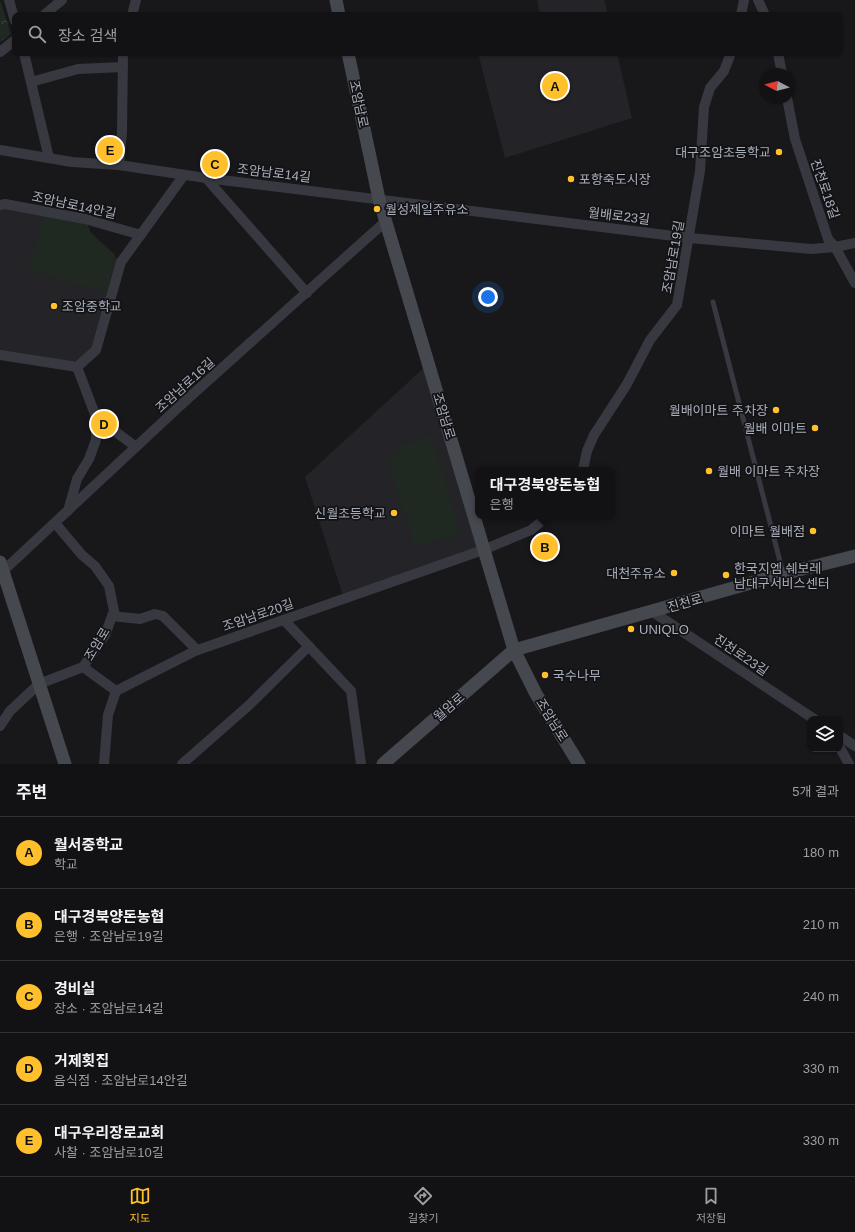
<!DOCTYPE html>
<html lang="ko">
<head>
<meta charset="utf-8">
<style>
	:root { --surface:#121214; --page:#1f2022; --text:#f1f3f6; --muted:#9c9ea0; --line:#313234; --accent:#ffc02b }
	body { margin:0; font-family:Arial,"Noto Sans KR",sans-serif; background:var(--page); color:var(--text) }
	.controls { position:absolute; right:12px; bottom:12px; display:grid; overflow:hidden; border-radius:8px; box-shadow:0 1px 3px #0004 }
	.controls button { width:36px; height:36px; display:grid; place-items:center; padding:0; border:0; border-bottom:1px solid var(--line); background:var(--surface); color:var(--text); font:20px sans-serif }
	.compass { position:absolute; left:759px; top:68px; width:36px; height:36px; border-radius:50%; background:var(--surface); box-shadow:0 1px 3px #0004; rotate:277deg }
	.you { position:absolute; left:488px; top:297px; width:14px; height:14px; margin:-10px; border:3px solid #fff; border-radius:50%; background:#1a73e8; box-shadow:0 0 0 6px #1a73e833 }
	.badge { display:grid; place-items:center; width:26px; height:26px; border-radius:50%; background:var(--accent); color:#111; font-size:13px; font-weight:700 }
	.pin { position:absolute; translate:-50% -50%; border:2px solid #fff; box-shadow:0 1px 4px #0006 }
	.popup { position:absolute; left:475px; top:467px; width:140px; height:52px; box-sizing:border-box; display:grid; place-content:center; border-radius:8px; background:var(--surface); filter:drop-shadow(0 1px 3px #0005); font-size:13px; white-space:nowrap; color:var(--muted) }
	.popup b { font-size:15px; color:var(--text) }
	.popup::after { content:''; position:absolute; left:50%; top:100%; margin-left:-8px; border:8px solid transparent; border-top-color:var(--surface) }
	.list { margin:0; padding:0; list-style:none }
	h2 { display:flex; justify-content:space-between; align-items:center; height:52px; margin:0; padding:0 16px; font-size:17px }
	h2 small { font-size:13px; font-weight:400; color:var(--muted) }
	.list li { display:grid; grid-template-columns:26px 1fr auto; gap:12px; align-items:center; box-sizing:border-box; height:72px; padding:0 16px; border-top:1px solid var(--line) }
	.list b { display:block; font-size:15px; white-space:nowrap }
	.list p { margin:0; font-size:13px; white-space:nowrap; color:var(--muted) }
	.list em { font-size:13px; font-style:normal; color:var(--muted) }
	.icon { flex:none; width:22px; height:22px; fill:none; stroke:currentColor; stroke-width:2; stroke-linecap:round; stroke-linejoin:round }
	.map { position:relative; flex:none; width:855px; height:764px; overflow:hidden }
	.search { position:absolute; background:var(--surface); box-shadow:0 1px 3px #0004; left:12px; right:12px; top:12px; height:44px; display:flex; align-items:center; gap:10px; box-sizing:border-box; padding:0 14px; border-radius:8px; color:var(--muted); font-size:15px }
	.sheet { height:412px; background:var(--surface) }
	nav { display:flex; justify-content:space-around; align-items:center; box-sizing:border-box; height:56px; border-top:1px solid var(--line); background:var(--surface); font-size:11px; color:var(--muted) }
	nav a { display:grid; justify-items:center; gap:2px }
	nav .on { color:var(--accent) }
	.map>svg:first-child { display:block }
	.built { fill:#242327 }
	.park { fill:url(#park-crowns) }
	.pitch { fill:#1f2921 }
	.lines { fill:none; stroke-linecap:round; stroke-linejoin:round }
	.lane { stroke:#383940; stroke-width:5 }
	.street { stroke:#383940; stroke-width:10 }
	.secondary { stroke:#464850; stroke-width:13 }
	.poi-dot { fill:#ffc02b; stroke:#131315; stroke-width:1.5 }
	.labels { text-anchor:middle; dominant-baseline:central; stroke-width:3.5; stroke-linejoin:round; paint-order:stroke }
	.street-label { font-size:13px; fill:#a9aebb; stroke:#131315 }
	.poi-label { font-size:13px; fill:#a9aebb; stroke:#131315; text-anchor:start }
</style>
</head>
<body>
<div class="map">
<svg width="855" height="764" viewBox="0 0 855 764">
	<defs>
		<pattern id="park-crowns" width="20" height="18" patternUnits="userSpaceOnUse"><rect width="20" height="18" fill="#1f2921"/><path d="M2 6a3 3 0 1 1 6 0M12 15a3 3 0 1 1 6 0" fill="none" stroke="#3d463f"/></pattern>
	</defs>
	<rect width="100%" height="100%" fill="#18181a"/>
	<g class="built">
		<polygon points="537,0 604,0 608,15 540,15"/>
		<polygon points="478,53 617,53 632,118 505,158"/>
		<polygon points="0,205 85,219 91,233 121,262 96,350 77,367 0,355"/>
		<polygon points="428,364 483,550 344,599 305,477"/>
	</g>
	<polygon class="park" points="0,0 11,34 0,42"/>
	<g class="pitch">
		<polygon points="45,212 85,219 91,233 115,255 107,292 28,270"/>
		<polygon points="431,435 461,534 415,547 387,462 402,445"/>
	</g>
	<g class="lines">
		<polyline class="lane" points="713,302 783,573"/>
		<g class="street">
			<polyline points="9,0 15,21"/>
			<polyline points="758,0 765,15"/>
			<polyline points="44,15 62,0"/>
			<polyline points="132,15 136,0"/>
			<polyline points="741,15 744,0"/>
			<polyline points="0,52 15,40"/>
			<polyline points="24,53 49,158"/>
			<polyline points="778,53 782,74"/>
			<polyline points="31,82 78,69 123,67"/>
			<polyline points="787,98 795,139 828,239 835,247 855,283"/>
			<polyline points="0,150 72,162 119,165 206,178 690,238 811,249 835,247 855,243"/>
			<polyline points="119,165 122,132 123,53"/>
			<polyline points="206,178 307,293"/>
			<polyline points="0,205 5,204 85,219 141,235"/>
			<polyline points="0,355 77,367"/>
			<polyline points="96,417 136,447"/>
			<polyline points="583,470 587,451 594,435 627,384 650,340 677,305 700,171 704,107 710,88 724,71 731,53"/>
			<polyline points="68,511 77,479 89,459 96,440 96,417 77,367 96,350 121,262 184,175"/>
			<polyline points="3,571 183,403 386,221"/>
			<polyline points="653,612 814,719"/>
			<polyline points="112,616 140,619 155,614 163,616 197,650"/>
			<polyline points="284,620 351,691 361,764"/>
			<polyline points="83,667 116,691"/>
			<polyline points="0,726 10,711 39,684 83,667 105,635 114,611 109,586 95,566 82,555 55,523"/>
			<polyline points="840,736 855,746"/>
			<polyline points="840,748 849,764"/>
			<polyline points="104,764 108,715 116,691 195,651 483,550 531,530 548,516"/>
			<polyline points="182,764 247,707 309,646"/>
		</g>
		<g class="secondary">
			<polyline points="336,0 339,15"/>
			<polyline points="348,53 379,199 514,650 536,694 579,764"/>
			<polyline points="0,562 65,764"/>
			<polyline points="383,764 514,650 783,574 855,556"/>
		</g>
	</g>
	<g class="poi-dot">
		<circle cx="779" cy="152" r="4"/>
		<circle cx="571" cy="179" r="4"/>
		<circle cx="377" cy="209" r="4"/>
		<circle cx="54" cy="306" r="4"/>
		<circle cx="776" cy="410" r="4"/>
		<circle cx="815" cy="428" r="4"/>
		<circle cx="709" cy="471" r="4"/>
		<circle cx="394" cy="513" r="4"/>
		<circle cx="813" cy="531" r="4"/>
		<circle cx="674" cy="573" r="4"/>
		<circle cx="726" cy="575" r="4"/>
		<circle cx="631" cy="629" r="4"/>
		<circle cx="545" cy="675" r="4"/>
	</g>
	<g class="labels">
		<g class="street-label">
			<text transform="translate(359 104) rotate(78)">조암남로</text>
			<text transform="translate(274 173) rotate(7)">조암남로14길</text>
			<text transform="translate(825 189) rotate(71)">진천로18길</text>
			<text transform="translate(74 205) rotate(12)">조암남로14안길</text>
			<text transform="translate(619 216) rotate(7)">월배로23길</text>
			<text transform="translate(673 257) rotate(-80)">조암남로19길</text>
			<text transform="translate(185 385) rotate(-42)">조암남로16길</text>
			<text transform="translate(444 416) rotate(73)">조암남로</text>
			<text transform="translate(685 603) rotate(-16)">진천로</text>
			<text transform="translate(258 615) rotate(-19)">조암남로20길</text>
			<text transform="translate(97 644) rotate(-59)">조암로</text>
			<text transform="translate(741 655) rotate(34)">진천로23길</text>
			<text transform="translate(449 707) rotate(-41)">월암로</text>
			<text transform="translate(552 720) rotate(58)">조암남로</text>
		</g>
		<g class="poi-label">
			<text x="771" y="152" text-anchor="end">대구조암초등학교</text>
			<text x="579" y="179">포항죽도시장</text>
			<text x="385" y="209">월성제일주유소</text>
			<text x="62" y="306">조암중학교</text>
			<text x="768" y="410" text-anchor="end">월배이마트 주차장</text>
			<text x="807" y="428" text-anchor="end">월배 이마트</text>
			<text x="717" y="471">월배 이마트 주차장</text>
			<text x="386" y="513" text-anchor="end">신월초등학교</text>
			<text x="805" y="531" text-anchor="end">이마트 월배점</text>
			<text x="734" y="568">한국지엠 쉐보레<tspan x="734" dy="15">남대구서비스센터</tspan></text>
			<text x="666" y="573" text-anchor="end">대천주유소</text>
			<text x="639" y="629">UNIQLO</text>
			<text x="553" y="675">국수나무</text>
		</g>
	</g>
</svg>
<div class="controls">
<button><svg class="icon" aria-label="layers" viewBox="0 0 24 24"><path d="M12 4l9 5-9 5-9-5zM3 14l9 5 9-5"/></svg></button>
</div>
<svg class="compass" viewBox="-18 -18 36 36"><path d="M0-13l5 13h-10z" fill="#e53935"/><path d="M0 13l5-13h-10z" fill="#9c9ea0"/></svg>
<div class="you"></div>
<div class="pin badge" style="left:555px;top:86px">A</div>
<div class="pin badge" style="left:545px;top:547px">B</div>
<div class="popup"><b>대구경북양돈농협</b>은행</div>
<div class="pin badge" style="left:215px;top:164px">C</div>
<div class="pin badge" style="left:104px;top:424px">D</div>
<div class="pin badge" style="left:110px;top:150px">E</div>
<div class="search"><svg class="icon" aria-label="search" viewBox="0 0 24 24"><circle cx="10" cy="10" r="6"/><path d="M15 15l6 6"/></svg>장소 검색</div>
</div>
<section class="sheet">
<h2>주변<small>5개 결과</small></h2>
<ul class="list">
<li><span class="badge">A</span><div><b>월서중학교</b><p>학교</p></div><em>180 m</em></li>
<li><span class="badge">B</span><div><b>대구경북양돈농협</b><p>은행 · 조암남로19길</p></div><em>210 m</em></li>
<li><span class="badge">C</span><div><b>경비실</b><p>장소 · 조암남로14길</p></div><em>240 m</em></li>
<li><span class="badge">D</span><div><b>거제횟집</b><p>음식점 · 조암남로14안길</p></div><em>330 m</em></li>
<li><span class="badge">E</span><div><b>대구우리장로교회</b><p>사찰 · 조암남로10길</p></div><em>330 m</em></li>
</ul>
</section>
<nav>
<a class="on"><svg class="icon" aria-label="map" viewBox="0 0 24 24"><path d="M3 6l6-2 6 2 6-2v14l-6 2-6-2-6 2zM9 4v14M15 6v14"/></svg>지도</a>
<a><svg class="icon" aria-label="directions" viewBox="0 0 24 24"><path d="M12 3l9 9-9 9-9-9zM9 14v-3h6M13 9l2 2-2 2"/></svg>길찾기</a>
<a><svg class="icon" aria-label="saved" viewBox="0 0 24 24"><path d="M7 4h10v16l-5-4-5 4z"/></svg>저장됨</a>
</nav>
</body>
</html>
